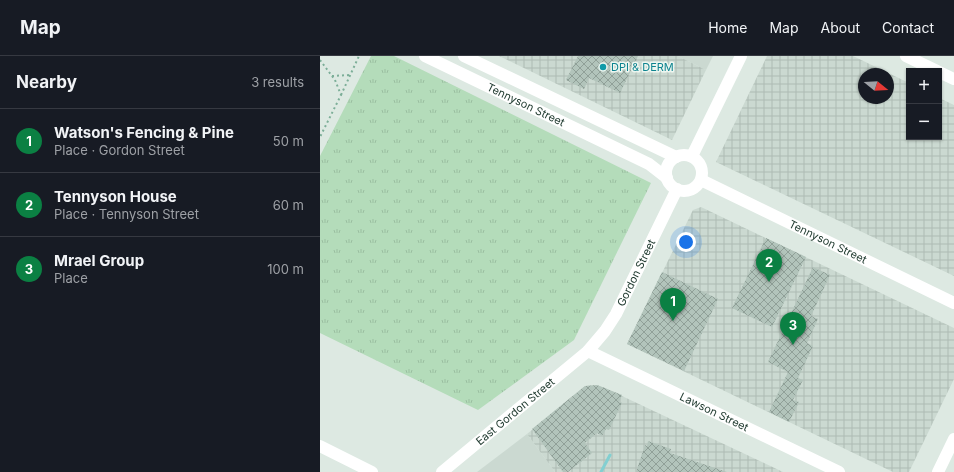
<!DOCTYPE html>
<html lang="en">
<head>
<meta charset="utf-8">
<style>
	:root { --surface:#171b24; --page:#20242c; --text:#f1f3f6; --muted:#9ea1a6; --line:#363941; --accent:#0b8043 }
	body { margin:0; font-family:Inter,sans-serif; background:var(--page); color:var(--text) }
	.controls { position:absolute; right:12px; top:12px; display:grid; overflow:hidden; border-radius:0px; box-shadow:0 1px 3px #0004 }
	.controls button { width:36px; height:36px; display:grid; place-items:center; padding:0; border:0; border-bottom:1px solid var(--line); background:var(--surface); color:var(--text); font:20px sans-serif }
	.compass { position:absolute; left:538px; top:12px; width:36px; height:36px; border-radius:50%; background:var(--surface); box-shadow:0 1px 3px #0004; rotate:108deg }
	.you { position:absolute; left:366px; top:186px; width:14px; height:14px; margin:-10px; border:3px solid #fff; border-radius:50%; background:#1a73e8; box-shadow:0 0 0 6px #1a73e833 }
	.badge { display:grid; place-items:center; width:26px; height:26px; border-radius:50%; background:var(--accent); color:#fff; font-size:13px; font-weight:700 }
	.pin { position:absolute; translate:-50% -33px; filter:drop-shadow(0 1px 2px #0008) }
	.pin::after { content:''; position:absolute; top:21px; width:14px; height:12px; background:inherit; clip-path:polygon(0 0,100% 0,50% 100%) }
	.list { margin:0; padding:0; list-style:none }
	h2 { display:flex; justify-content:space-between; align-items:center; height:52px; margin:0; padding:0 16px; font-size:17px }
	h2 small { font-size:13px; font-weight:400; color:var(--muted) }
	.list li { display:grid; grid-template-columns:26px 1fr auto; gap:12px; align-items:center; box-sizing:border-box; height:64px; padding:0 16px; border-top:1px solid var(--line) }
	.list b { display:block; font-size:15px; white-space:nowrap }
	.list p { margin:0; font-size:13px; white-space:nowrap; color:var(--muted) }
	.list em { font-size:13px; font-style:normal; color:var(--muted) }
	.map { position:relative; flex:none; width:634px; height:416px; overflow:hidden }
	header { display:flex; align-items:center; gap:24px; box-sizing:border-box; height:56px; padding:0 20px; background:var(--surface); border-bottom:1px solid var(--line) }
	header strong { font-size:19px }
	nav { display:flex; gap:22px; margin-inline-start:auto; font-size:14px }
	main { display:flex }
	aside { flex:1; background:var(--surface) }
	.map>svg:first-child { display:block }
	.built { fill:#cbd9d1 }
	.industrial { fill:url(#industrial-grid); fill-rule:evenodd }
	.grass { fill:url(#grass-tufts) }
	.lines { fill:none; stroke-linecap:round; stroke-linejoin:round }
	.stream { stroke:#82cfd1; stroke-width:3 }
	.building { fill:url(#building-cross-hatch) }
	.path { stroke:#7cae98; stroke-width:2; stroke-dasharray:2 3; stroke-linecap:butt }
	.minor { stroke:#fff; stroke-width:12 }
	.culture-dot { fill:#0f9aa8; stroke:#edf6f0; stroke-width:1.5 }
	.labels { text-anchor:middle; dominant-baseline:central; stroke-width:3; stroke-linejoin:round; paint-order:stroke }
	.culture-label { font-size:11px; fill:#0d838f; stroke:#edf6f0; text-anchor:start }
	.street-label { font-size:11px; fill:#1e392e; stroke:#edf6f0 }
</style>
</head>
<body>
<header>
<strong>Map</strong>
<nav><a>Home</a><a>Map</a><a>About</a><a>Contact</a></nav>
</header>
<main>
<aside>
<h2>Nearby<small>3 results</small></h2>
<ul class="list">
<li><span class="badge">1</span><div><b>Watson's Fencing &amp; Pine</b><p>Place · Gordon Street</p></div><em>50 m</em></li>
<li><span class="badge">2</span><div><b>Tennyson House</b><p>Place · Tennyson Street</p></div><em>60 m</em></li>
<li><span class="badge">3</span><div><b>Mrael Group</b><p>Place</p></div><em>100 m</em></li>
</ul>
</aside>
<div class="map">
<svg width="634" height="416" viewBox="0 0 634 416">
	<defs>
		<pattern id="industrial-grid" width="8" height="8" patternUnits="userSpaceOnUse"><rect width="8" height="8" fill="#cbd9d1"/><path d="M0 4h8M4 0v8" fill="none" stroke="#aebbb4"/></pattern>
		<pattern id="grass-tufts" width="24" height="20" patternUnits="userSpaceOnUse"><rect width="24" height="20" fill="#b4dcba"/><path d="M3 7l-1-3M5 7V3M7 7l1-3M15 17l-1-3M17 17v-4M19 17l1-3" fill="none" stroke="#9abea0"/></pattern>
		<pattern id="building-cross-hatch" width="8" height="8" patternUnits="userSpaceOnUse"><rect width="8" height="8" fill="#b2c4bb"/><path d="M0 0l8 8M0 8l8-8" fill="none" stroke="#90a098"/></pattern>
	</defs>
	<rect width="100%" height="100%" fill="#dde9e2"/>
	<g class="built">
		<polygon points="358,0 393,0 386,14"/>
		<polygon points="207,378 235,416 157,416"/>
	</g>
	<g class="industrial">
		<polygon points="179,0 358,0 386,14 352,84"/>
		<path d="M447 0H533L589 27V81H619V42L634 49V220L396 106ZM544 18H568V42H544Z"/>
		<polygon points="381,151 634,272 634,323 589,416 573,416 307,288 373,154"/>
		<polygon points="277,329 285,332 463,416 235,416 207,378 265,330"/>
	</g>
	<polygon class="grass" points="51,0 74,0 331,127 254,284 158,354 0,277 0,100"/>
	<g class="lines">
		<polyline class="stream" points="281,416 290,399"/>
	</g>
	<g class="building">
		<polygon points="258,0 318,0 300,37 269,22 264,33 246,24"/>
		<polygon points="446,182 486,201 452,271 412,252"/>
		<polygon points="493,211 510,219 491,260 498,263 487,287 493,290 478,322 483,324 473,344 479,346 469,366 449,356 468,316 448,306"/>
		<polygon points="342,216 398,243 364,315 307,288"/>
		<polygon points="277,329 302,339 299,346 302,347 289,374 286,373 282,380 277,377 265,387 272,397 248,416 243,416 212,373 265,330"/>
		<polygon points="328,385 351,393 350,397 407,416 316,416 325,389 327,390"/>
	</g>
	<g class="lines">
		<g class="path">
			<polyline points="0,4 15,24 21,39 0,81"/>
			<polyline points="12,20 30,19"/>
			<polyline points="21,39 39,0"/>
		</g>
		<g class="minor">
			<path id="s1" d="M105 0 329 108 347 122"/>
			<polyline points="144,0 356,101"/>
			<polyline points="586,0 617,15"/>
			<polyline points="619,16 634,23"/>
			<circle cx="364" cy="117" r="18"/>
			<polyline points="372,100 421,0"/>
			<path id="s2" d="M381 124 634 247"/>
			<path id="s3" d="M268 295 519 416"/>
			<polyline points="0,390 52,416"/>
			<path id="s4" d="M122 416 268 295 285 275 296 258 357 133"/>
			<polyline points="618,416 634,383"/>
		</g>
	</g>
	<circle class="culture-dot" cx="283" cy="11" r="4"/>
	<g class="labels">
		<g class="culture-label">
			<text x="291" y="11">DPI &amp; DERM</text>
		</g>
		<g class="street-label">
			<text stroke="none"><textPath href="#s1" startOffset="112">Tennyson Street</textPath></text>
			<text stroke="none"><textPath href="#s2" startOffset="141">Tennyson Street</textPath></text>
			<text stroke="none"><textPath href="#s4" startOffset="282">Gordon Street</textPath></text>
			<text stroke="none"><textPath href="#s4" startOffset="95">East Gordon Street</textPath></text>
			<text stroke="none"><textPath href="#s3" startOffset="140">Lawson Street</textPath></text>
		</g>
	</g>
</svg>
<div class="controls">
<button>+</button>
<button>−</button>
</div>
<svg class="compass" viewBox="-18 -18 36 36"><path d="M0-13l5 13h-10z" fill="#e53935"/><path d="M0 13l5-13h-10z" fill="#9ea1a6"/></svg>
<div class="you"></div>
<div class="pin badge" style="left:353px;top:265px">1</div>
<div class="pin badge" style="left:449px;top:226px">2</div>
<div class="pin badge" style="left:473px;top:289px">3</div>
</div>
</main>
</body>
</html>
